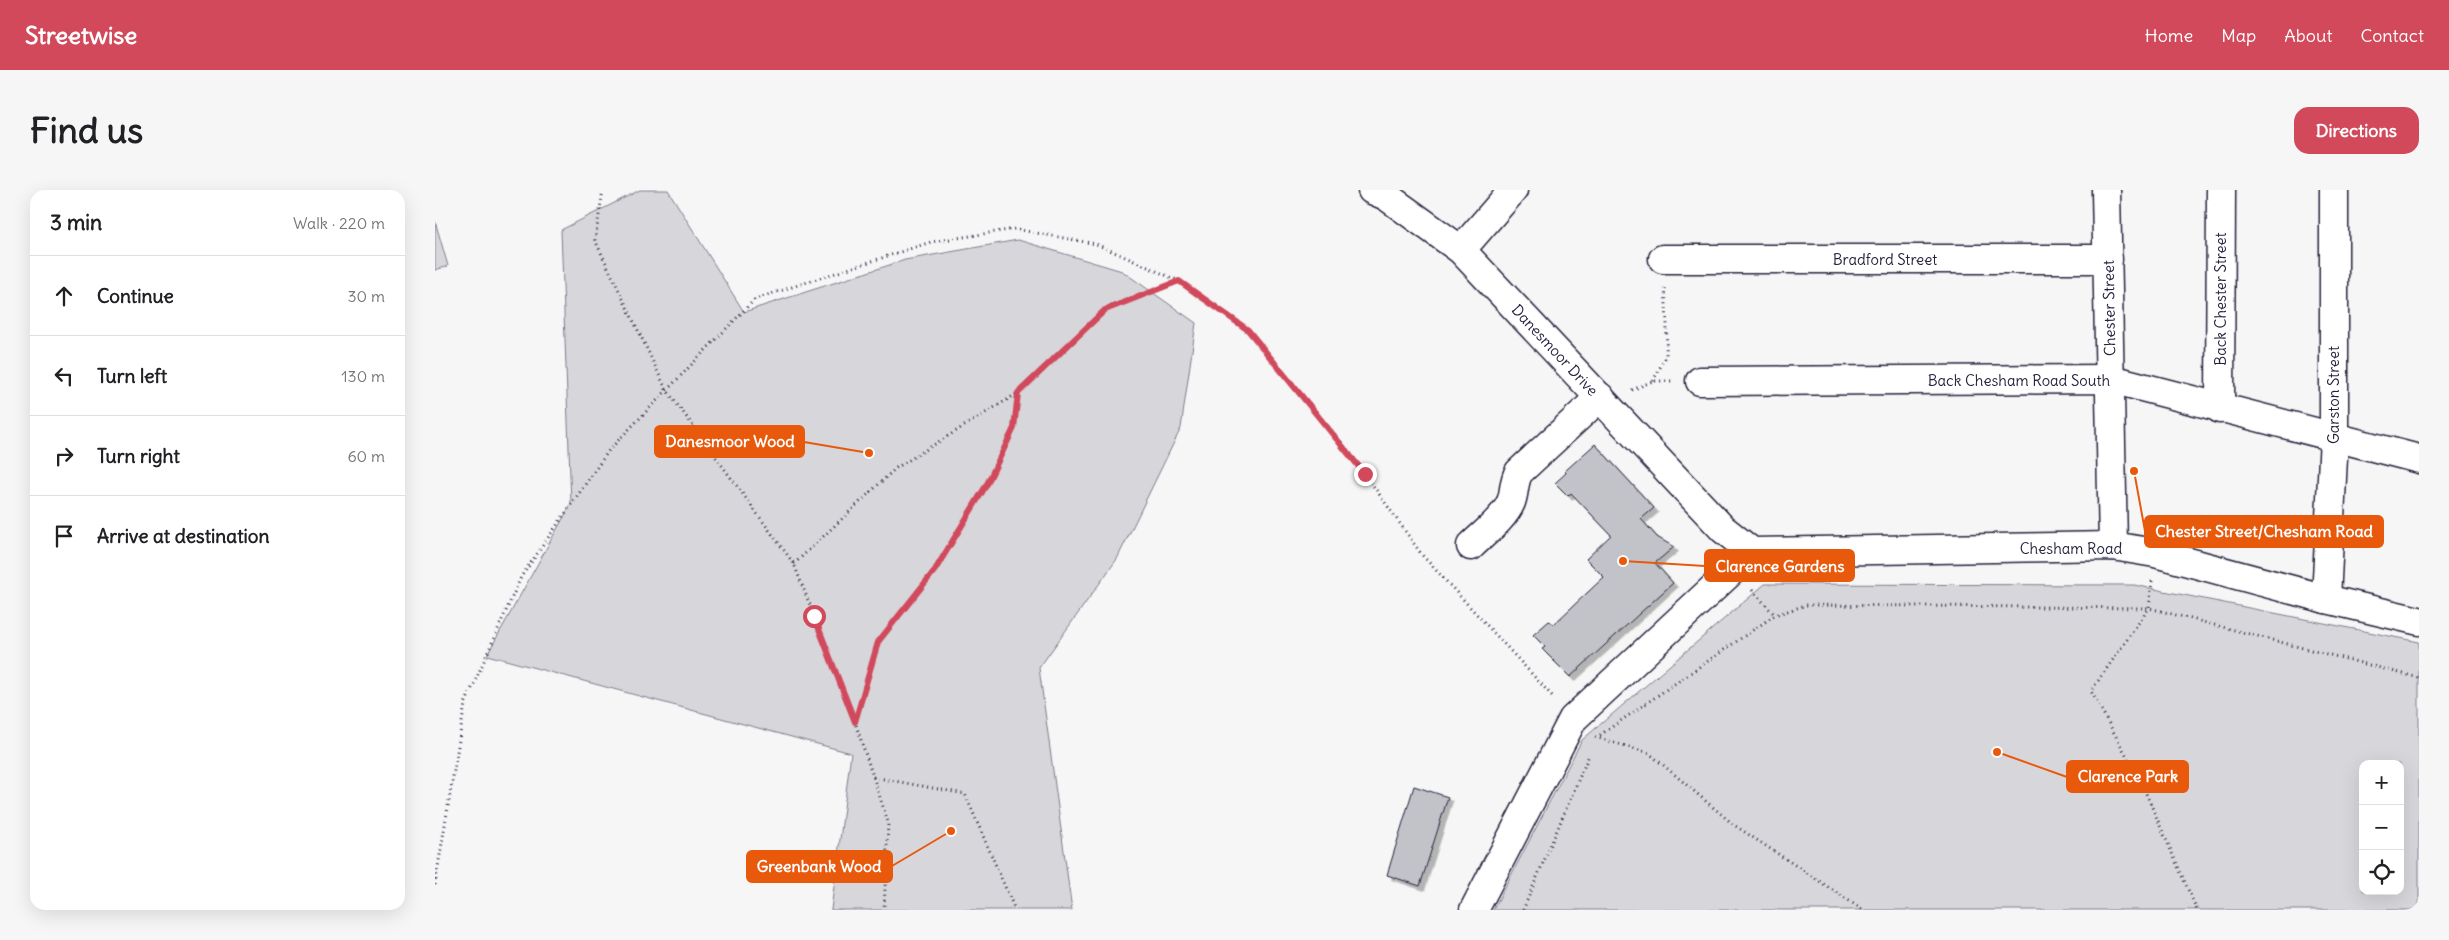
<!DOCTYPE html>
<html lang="en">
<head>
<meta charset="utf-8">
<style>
	:root { --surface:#fff; --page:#f6f6f6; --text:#202124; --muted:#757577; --line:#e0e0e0; --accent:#d1495b }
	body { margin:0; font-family:Delius,sans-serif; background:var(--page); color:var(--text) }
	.controls { position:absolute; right:15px; bottom:15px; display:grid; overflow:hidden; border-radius:10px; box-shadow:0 5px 20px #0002 }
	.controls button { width:45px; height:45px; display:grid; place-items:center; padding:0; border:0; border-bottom:1px solid var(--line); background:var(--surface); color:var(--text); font:25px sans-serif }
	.stop { position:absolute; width:15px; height:15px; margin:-11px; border:4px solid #d1495b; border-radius:50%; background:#fff }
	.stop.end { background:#d1495b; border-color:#fff; box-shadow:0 1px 5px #0008 }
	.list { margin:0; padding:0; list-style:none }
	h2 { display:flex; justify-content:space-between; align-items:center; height:65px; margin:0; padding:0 20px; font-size:21px }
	h2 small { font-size:16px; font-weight:400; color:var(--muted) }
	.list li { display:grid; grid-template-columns:32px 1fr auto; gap:15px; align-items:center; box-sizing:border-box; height:80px; padding:0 20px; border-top:1px solid var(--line) }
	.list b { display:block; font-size:19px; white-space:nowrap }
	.list em { font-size:16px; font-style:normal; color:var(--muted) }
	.icon { flex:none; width:28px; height:28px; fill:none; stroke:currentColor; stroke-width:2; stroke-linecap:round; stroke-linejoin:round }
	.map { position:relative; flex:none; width:1984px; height:720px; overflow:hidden; border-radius:15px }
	header { display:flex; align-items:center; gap:30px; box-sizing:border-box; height:70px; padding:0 25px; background:var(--accent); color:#fff }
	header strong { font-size:24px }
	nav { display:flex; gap:28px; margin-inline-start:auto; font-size:18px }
	.intro { display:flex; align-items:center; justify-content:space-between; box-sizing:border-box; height:120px; padding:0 30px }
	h1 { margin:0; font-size:35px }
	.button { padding:12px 22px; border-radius:15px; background:var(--accent); color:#fff; font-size:18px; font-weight:700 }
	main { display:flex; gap:30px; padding:0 30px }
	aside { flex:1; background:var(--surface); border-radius:15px; box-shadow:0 5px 20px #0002 }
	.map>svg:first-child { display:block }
	.green { fill:#d7d7db; stroke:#7c7c8b; fill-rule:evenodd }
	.building { fill:#c2c2c9; stroke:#22223b; filter:url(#shadow) }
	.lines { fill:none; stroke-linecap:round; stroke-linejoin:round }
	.minor-casing { stroke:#22223b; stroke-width:31 }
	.path { stroke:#22223b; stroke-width:3; stroke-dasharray:1 4; stroke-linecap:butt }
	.minor { stroke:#fff; stroke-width:28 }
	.route { stroke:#d1495b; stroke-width:6 }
	.labels { text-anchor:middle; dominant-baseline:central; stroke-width:4; stroke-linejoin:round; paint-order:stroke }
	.street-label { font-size:15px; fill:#22223b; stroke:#fff }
	.leader { fill:none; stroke:#e8590c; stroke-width:2 }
	.callout-dot { fill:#e8590c; stroke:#fff; stroke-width:2 }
	.callout { fill:#e8590c; stroke:#e8590c; stroke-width:2 }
	.callout-label { font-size:16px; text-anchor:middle; font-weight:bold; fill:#fff }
</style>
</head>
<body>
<header>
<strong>Streetwise</strong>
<nav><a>Home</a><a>Map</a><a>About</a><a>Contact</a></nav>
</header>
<div class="intro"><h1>Find us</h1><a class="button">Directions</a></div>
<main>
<aside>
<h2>3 min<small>Walk · 220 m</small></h2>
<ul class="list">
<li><svg class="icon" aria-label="ahead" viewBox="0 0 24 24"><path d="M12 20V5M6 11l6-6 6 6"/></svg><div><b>Continue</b></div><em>30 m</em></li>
<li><svg class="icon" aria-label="left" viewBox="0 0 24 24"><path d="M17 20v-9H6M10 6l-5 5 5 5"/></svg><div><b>Turn left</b></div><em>130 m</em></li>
<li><svg class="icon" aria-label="right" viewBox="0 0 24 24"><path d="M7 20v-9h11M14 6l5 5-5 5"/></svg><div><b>Turn right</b></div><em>60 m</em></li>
<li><svg class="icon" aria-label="arrive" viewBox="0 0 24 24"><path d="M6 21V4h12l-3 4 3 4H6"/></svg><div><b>Arrive at destination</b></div></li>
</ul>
</aside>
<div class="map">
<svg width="1984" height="720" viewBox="0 0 1984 720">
	<defs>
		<filter id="shadow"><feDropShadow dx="4.5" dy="4.5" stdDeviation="0" flood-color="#0004"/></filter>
	</defs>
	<rect width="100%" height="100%" fill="#f6f6f7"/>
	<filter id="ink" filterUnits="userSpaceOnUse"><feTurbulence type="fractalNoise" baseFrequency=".02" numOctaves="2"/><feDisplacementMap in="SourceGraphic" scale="10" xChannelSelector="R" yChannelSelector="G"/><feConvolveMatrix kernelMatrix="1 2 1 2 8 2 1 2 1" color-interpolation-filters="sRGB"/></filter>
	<g filter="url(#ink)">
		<g class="green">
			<polygon points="205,0 233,0 309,122 470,70 583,50 687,81 761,133 746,238 682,369 604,478 637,720 396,720 416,563 52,465 136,314 126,40"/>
			<polygon points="0,31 13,76 0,80"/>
			<path d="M1330 394 1699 395 1984 452V720H1058L1147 550ZM1928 574H1965V701H1928Z"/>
		</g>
		<g class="building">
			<polygon points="1160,254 1219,318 1206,329 1222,347 1239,357 1220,373 1238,393 1135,487 1107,459 1110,457 1098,445 1114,431 1119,434 1169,387 1151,369 1176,345 1136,303 1133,306 1120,293 1131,283 1130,281"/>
			<polygon points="979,596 1013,607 985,696 952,685"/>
		</g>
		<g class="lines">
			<defs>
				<g id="minor">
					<polyline points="937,0 951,6 1026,60 1288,339 1317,362 1678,356 1720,363 1891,409 1984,431"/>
					<polyline points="1671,0 1678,356"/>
					<polyline points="1026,60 1078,0"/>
					<polyline points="1228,69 1673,69"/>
					<polyline points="1265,191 1676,189 1984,269"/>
					<polyline points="1785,219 1786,0"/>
					<path d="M1036 356C1048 344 1069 329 1076 312 1080 302 1078 292 1084 282L1165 207"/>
					<polyline points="1891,409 1899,247 1899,0"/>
					<polyline points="1039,720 1138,529 1317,362"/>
				</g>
			</defs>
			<use href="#minor" class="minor-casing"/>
			<g class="path">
				<polyline points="168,0 160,50 231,199 359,374 420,532 453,632 449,720"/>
				<polyline points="1218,191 1231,166 1232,133 1230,96"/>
				<polyline points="1197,200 1218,191 1237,191"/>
				<polyline points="359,374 461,278 583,203 670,120 743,92"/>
				<polyline points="1717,391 1714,418 1656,501 1706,592 1762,720"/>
				<polyline points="1317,400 1340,425"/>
				<polyline points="420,531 443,452 500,380 552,294 579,238 583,203"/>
				<polyline points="1165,545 1340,425 1371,415 1714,418 1984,488"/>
				<polyline points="1160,547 1214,563 1299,635 1428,720"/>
				<polyline points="438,587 530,604 580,720"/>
				<polyline points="0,695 30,514 86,387 174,260 320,109 496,52 580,39 661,54 744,91 813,140 918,267 987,365 1119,508"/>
				<polyline points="1088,720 1154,565"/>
			</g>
			<use href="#minor" class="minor"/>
		</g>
	</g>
	<g class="lines" filter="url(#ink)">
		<polyline class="route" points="379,426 420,532 443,452 500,380 552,294 579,238 583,203 670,120 744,91 813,140 930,284"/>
	</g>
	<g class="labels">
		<g class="street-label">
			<text x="1450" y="69">Bradford Street</text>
			<text transform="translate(1785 109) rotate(-90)">Back Chester Street</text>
			<text transform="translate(1674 118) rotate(-91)">Chester Street</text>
			<text transform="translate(1120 160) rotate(47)">Danesmoor Drive</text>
			<text x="1584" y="190">Back Chesham Road South</text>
			<text transform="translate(1898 205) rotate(-90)">Garston Street</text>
			<text x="1636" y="358">Chesham Road</text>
		</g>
	</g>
	<path class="leader" d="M434 263L369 252M1699 281L1710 341M1188 371L1270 376M1562 562L1632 587M516 641L457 676"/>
	<g class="callout-dot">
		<circle cx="434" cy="263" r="5"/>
		<circle cx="1699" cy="281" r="5"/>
		<circle cx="1188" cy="371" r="5"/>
		<circle cx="1562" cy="562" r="5"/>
		<circle cx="516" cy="641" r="5"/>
	</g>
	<g class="callout">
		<rect x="220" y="236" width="149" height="31" rx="5"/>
		<rect x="1710" y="326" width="238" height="31" rx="5"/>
		<rect x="1270" y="360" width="149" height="31" rx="5"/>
		<rect x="1632" y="571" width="121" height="31" rx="5"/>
		<rect x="312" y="661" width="145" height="31" rx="5"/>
	</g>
	<g class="callout-label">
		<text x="295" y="257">Danesmoor Wood</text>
		<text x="1829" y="347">Chester Street/Chesham Road</text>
		<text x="1345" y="382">Clarence Gardens</text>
		<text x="1693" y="592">Clarence Park</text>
		<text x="384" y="682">Greenbank Wood</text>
	</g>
</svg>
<div class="controls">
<button>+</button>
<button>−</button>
<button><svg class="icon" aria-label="locate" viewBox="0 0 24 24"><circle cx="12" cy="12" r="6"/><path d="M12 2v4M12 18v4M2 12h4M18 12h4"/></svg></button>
</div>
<div class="stop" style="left:379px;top:426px"></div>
<div class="stop end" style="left:930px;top:284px"></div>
</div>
</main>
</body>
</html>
